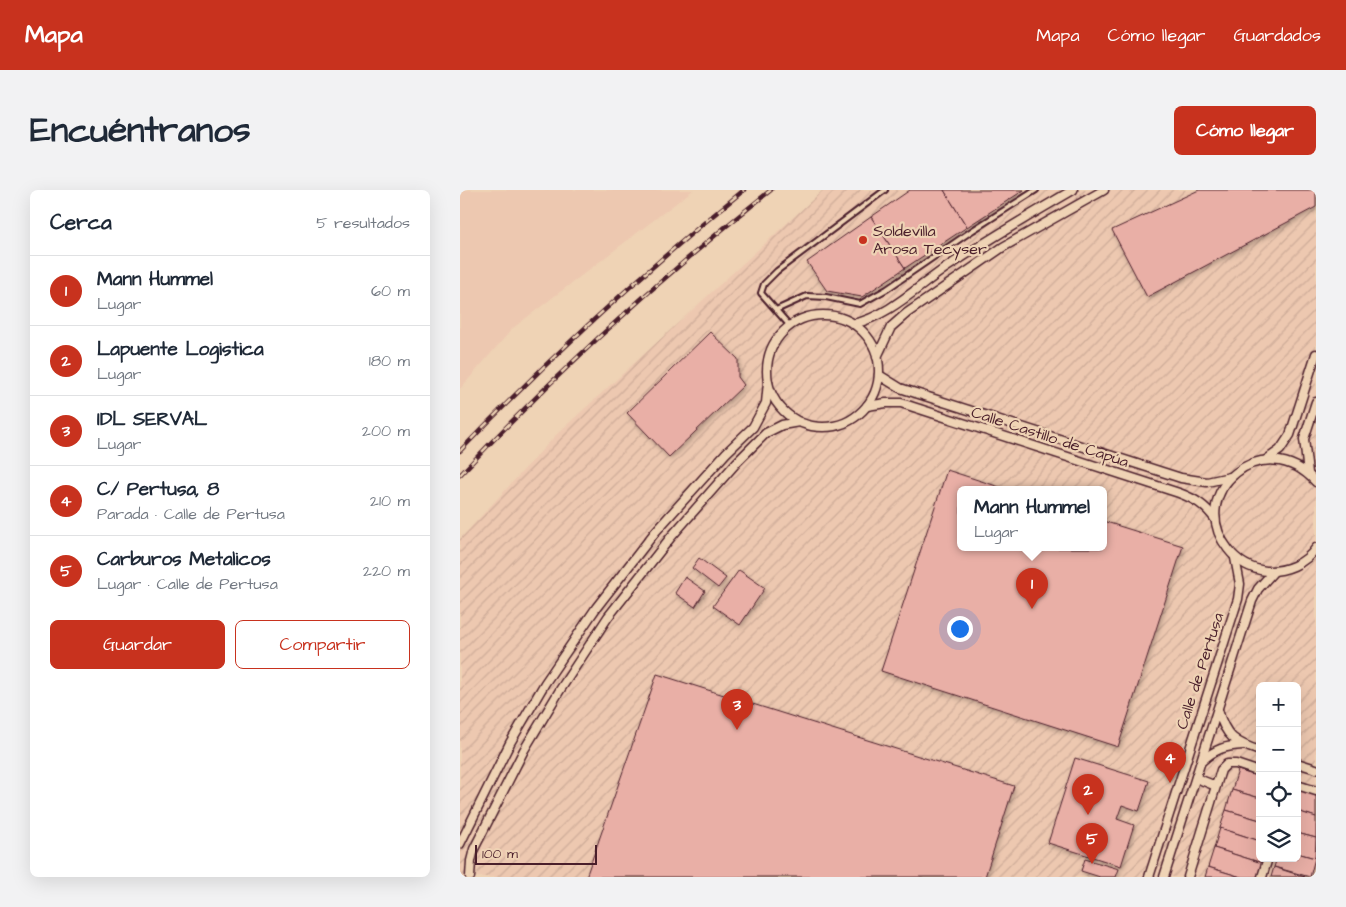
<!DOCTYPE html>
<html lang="es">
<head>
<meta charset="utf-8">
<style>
	:root { --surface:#fff; --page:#f2f2f3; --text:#1f2937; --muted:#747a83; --line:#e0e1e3; --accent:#c8321e }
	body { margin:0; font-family:"Architects Daughter",sans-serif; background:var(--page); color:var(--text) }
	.controls { position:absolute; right:15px; bottom:15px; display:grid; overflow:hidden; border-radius:8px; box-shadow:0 5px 20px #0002 }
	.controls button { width:45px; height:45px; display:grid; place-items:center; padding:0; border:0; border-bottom:1px solid var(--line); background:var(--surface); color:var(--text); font:25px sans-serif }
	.scale { position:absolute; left:15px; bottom:12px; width:122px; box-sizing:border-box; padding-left:5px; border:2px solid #4a1f2b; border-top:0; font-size:14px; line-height:18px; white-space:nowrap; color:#4a1f2b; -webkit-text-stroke:4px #efd3b5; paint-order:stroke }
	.you { position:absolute; left:499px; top:438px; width:18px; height:18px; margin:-12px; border:4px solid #fff; border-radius:50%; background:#1a73e8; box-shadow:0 0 0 8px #1a73e833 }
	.badge { display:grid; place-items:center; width:32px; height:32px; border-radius:50%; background:var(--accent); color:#fff; font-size:16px; font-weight:700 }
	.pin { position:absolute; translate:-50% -41px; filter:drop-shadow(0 1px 2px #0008) }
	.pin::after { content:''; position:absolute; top:26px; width:18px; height:15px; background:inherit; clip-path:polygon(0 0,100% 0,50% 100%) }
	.popup { position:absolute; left:497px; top:296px; width:150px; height:65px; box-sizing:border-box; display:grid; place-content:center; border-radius:8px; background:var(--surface); filter:drop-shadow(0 1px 4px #0005); font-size:16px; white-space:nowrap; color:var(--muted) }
	.popup b { font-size:19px; color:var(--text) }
	.popup::after { content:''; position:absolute; left:50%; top:100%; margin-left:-10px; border:10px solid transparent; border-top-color:var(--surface) }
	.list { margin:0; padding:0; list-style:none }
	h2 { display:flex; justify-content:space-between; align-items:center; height:65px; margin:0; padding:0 20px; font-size:21px }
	h2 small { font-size:16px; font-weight:400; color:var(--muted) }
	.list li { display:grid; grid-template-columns:32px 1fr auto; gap:15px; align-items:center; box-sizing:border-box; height:70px; padding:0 20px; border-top:1px solid var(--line) }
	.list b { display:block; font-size:19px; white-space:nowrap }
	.list p { margin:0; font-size:16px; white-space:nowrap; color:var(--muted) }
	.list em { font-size:16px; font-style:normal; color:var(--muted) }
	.actions { display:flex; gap:10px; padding:15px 20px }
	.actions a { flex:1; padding:11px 0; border:1px solid var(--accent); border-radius:8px; text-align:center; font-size:18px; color:var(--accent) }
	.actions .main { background:var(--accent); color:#fff }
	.icon { flex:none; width:28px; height:28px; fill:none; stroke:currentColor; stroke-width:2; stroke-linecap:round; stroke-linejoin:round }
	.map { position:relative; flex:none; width:856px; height:687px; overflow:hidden; border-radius:8px }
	header { display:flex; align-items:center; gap:30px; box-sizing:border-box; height:70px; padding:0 25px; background:var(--accent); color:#fff }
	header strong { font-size:24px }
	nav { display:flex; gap:28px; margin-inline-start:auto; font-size:18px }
	.intro { display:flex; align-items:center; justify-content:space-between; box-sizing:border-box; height:120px; padding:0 30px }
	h1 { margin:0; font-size:35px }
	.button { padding:12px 22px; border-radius:8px; background:var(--accent); color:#fff; font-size:18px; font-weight:700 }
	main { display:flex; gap:30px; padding:0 30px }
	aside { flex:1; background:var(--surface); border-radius:8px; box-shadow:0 5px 20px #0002 }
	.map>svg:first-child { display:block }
	.built { fill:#edc8b0 }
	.industrial { fill:url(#industrial-furrows); fill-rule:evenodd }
	.building { fill:#e9afa6; stroke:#4a1f2b; filter:url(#shadow) }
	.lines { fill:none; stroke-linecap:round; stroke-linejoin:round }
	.lane-casing { stroke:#4a1f2b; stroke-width:8 }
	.street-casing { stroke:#4a1f2b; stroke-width:11 }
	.lane { stroke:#efd3b5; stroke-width:4 }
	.street { stroke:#efd3b5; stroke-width:8 }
	.rail-casing { stroke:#4a1f2b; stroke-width:4.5 }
	.rail { stroke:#efd3b5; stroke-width:2.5; stroke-dasharray:8; stroke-linecap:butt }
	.poi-dot { fill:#c8321e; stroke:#efd3b5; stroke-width:2 }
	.labels { text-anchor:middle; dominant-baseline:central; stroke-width:4.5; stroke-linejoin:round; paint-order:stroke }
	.poi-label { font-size:16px; fill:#4a1f2b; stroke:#efd3b5; text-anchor:start }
	.street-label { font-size:16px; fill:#4a1f2b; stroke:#efd3b5 }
</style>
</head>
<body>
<header>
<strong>Mapa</strong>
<nav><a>Mapa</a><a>Cómo llegar</a><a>Guardados</a></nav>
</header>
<div class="intro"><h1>Encuéntranos</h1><a class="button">Cómo llegar</a></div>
<main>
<aside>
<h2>Cerca<small>5 resultados</small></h2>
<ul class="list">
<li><span class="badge">1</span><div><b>Mann Hummel</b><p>Lugar</p></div><em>60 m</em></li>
<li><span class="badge">2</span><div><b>Lapuente Logistica</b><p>Lugar</p></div><em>180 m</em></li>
<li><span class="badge">3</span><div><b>IDL SERVAL</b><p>Lugar</p></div><em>200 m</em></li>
<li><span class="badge">4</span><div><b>C/ Pertusa, 8</b><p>Parada · Calle de Pertusa</p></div><em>210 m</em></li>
<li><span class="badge">5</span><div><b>Carburos Metalicos</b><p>Lugar · Calle de Pertusa</p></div><em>220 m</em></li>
</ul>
<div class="actions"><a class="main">Guardar</a><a>Compartir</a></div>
</aside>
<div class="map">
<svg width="856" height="687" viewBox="0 0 856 687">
	<defs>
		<pattern id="industrial-furrows" width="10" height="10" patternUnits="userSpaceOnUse" patternTransform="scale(1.25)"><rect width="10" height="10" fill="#edc8b0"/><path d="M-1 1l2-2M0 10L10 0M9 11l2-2" fill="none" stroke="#cdab98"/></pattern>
		<filter id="shadow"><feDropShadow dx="1.5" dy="2.5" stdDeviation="2.5" flood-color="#0004"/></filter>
	</defs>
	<rect width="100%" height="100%" fill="#efd3b5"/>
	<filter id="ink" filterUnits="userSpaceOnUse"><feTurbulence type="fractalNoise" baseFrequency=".02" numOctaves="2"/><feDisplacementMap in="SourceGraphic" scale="10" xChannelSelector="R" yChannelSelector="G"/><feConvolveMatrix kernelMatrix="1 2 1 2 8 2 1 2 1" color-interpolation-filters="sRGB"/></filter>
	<g filter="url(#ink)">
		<polygon class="built" points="0,0 233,0 53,138 0,199"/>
		<path class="industrial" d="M363 0H856V687H0V349L97 244ZM501 300H643V358H501ZM800 496H837V668H800Z"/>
		<g class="building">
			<polygon points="450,0 484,0 507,37 445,78 411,27"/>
			<polygon points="484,0 564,0 507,37"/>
			<polygon points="739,0 856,0 856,17 687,107 652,40"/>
			<polygon points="411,27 445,78 402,107 367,101 347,72"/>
			<polygon points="250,142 278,169 278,187 284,195 209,267 167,223"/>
			<polygon points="487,280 549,300 501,300 501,358 643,358 643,331 723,356 658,557 421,481"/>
			<polygon points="239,368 266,388 258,398 232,378"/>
			<polygon points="279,380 305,398 280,435 253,416"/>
			<polygon points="225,387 245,401 235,417 215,403"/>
			<polygon points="197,484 554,596 525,687 126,687"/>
			<polygon points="615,568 689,591 679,621 662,615 657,629 674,635 661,676 588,653"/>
			<polygon points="778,580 800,587 800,608 772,600"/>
			<polygon points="772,600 800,608 800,630 766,620"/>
			<polygon points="839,600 856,605 856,627 837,621 837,606"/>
			<polygon points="766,620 800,630 800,651 760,638"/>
			<polygon points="837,621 856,627 856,648 837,643"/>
			<polygon points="760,638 800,651 800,668 804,668 802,673 754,658"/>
			<polygon points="837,643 856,648 855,668 837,663"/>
			<polygon points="754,658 802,673 798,687 781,687 748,677"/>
			<polygon points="837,663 855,668 850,687 814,677 817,668 837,668"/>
			<polygon points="625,669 659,679 656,687 640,687 621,681"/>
			<polygon points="748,677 781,687 745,687"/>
			<polygon points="814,677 845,687 811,687"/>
		</g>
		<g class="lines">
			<defs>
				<g id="lane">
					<polyline points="316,120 347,106 366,107 400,114 427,99 513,40 576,0"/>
					<polyline points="330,136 301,103 304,94 317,81 425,0"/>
				</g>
				<g id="street">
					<circle cx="363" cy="181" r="56"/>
					<path d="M393 134C429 126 457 97 487 77 528 50 570 25 613 0"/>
					<polyline points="417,167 431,137 447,123 543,57 644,0"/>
					<polyline points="419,185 440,198 721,288 747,292 770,287"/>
					<path d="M407 216 426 213H441L719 303C735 309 745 315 755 329"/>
					<polyline points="806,270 820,260 830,245 856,164"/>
					<polyline points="848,283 844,249 856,212"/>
					<path d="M856 292C804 235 724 302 768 359 778 372 790 379 806 381 825 382 845 374 856 358"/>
					<path d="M758 520C765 546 775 553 800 561"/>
					<path d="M742 571C755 559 765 556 783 555"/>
					<polyline points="837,573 856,579"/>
					<polyline points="736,588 756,596"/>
					<polyline points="837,595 856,601"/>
					<polyline points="0,654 50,553 85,493 136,418 196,341 266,263 293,237 306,213 308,192"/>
					<polyline points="10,687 11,671 14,659 64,560 100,500 148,427 211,347 277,272 306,243 322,235 339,232"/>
					<polyline points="689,687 778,409 780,394 775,368"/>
					<polyline points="704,687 792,411 798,399 814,381"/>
					<polyline points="728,687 761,580 767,574 776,574 800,582"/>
					<polyline points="802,687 808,668"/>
				</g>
			</defs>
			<use href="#lane" class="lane-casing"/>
			<use href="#street" class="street-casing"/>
			<use href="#lane" class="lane"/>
			<use href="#street" class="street"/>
			<defs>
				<g id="rail">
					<path d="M0 261C89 168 184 81 284 0"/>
					<path d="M0 285C96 183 201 87 311 0"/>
				</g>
			</defs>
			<use href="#rail" class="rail-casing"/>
			<use href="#rail" class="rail"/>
		</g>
	</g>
	<circle class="poi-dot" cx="403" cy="50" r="5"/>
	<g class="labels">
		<g class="poi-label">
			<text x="413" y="41">Soldevilla<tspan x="413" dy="18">Arosa Tecyser</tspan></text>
		</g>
		<g class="street-label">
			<text transform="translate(590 247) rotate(18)">Calle Castillo de Capúa</text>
			<text transform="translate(740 481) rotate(-72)">Calle de Pertusa</text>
		</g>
	</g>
</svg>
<div class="controls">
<button>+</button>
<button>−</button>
<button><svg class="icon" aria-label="locate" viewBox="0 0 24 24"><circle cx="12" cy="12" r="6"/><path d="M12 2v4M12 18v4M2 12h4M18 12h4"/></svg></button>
<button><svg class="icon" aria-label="layers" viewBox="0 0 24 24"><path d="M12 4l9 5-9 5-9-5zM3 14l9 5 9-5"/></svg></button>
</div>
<div class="scale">100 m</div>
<div class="you"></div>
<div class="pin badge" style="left:572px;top:419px">1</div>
<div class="popup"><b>Mann Hummel</b>Lugar</div>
<div class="pin badge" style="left:628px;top:625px">2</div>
<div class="pin badge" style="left:277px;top:540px">3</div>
<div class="pin badge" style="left:710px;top:593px">4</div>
<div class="pin badge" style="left:632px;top:674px">5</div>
</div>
</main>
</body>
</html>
